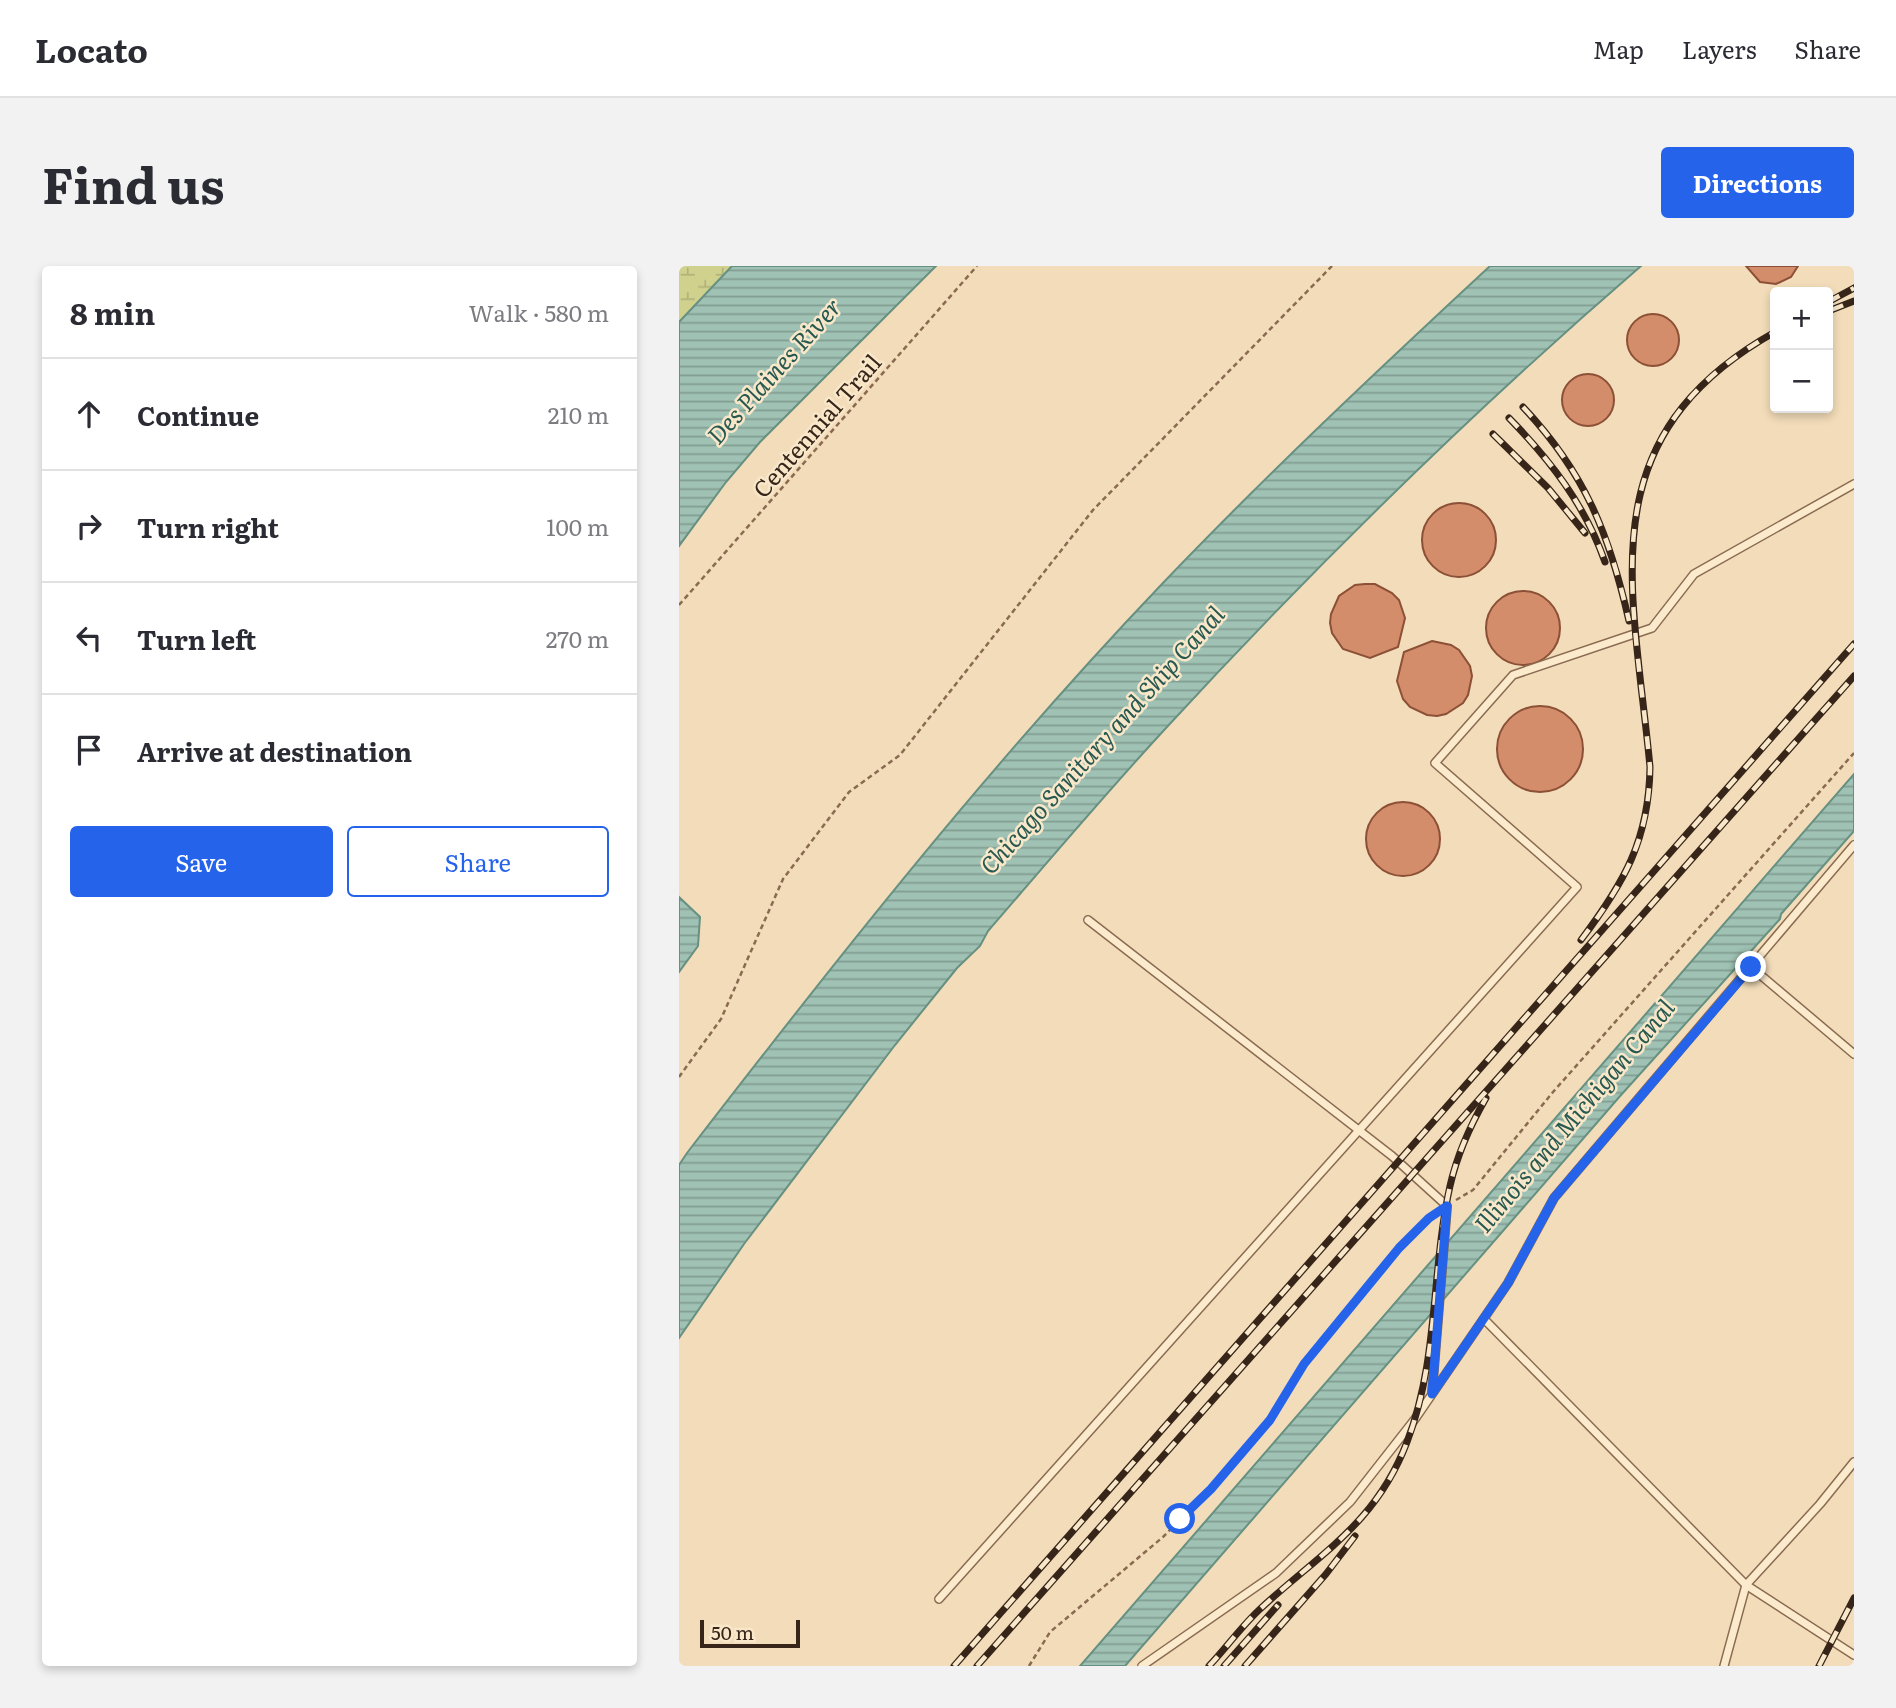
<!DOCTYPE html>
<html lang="en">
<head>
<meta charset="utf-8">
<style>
	:root { --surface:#fff; --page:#f2f2f3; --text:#2b2b33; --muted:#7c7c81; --line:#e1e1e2; --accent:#2563eb }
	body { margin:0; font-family:Literata,serif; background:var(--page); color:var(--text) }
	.controls { position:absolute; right:21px; top:21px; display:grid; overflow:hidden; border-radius:7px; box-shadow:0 4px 10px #0003 }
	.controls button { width:63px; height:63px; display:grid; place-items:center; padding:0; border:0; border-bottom:2px solid var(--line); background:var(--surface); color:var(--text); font:35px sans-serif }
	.scale { position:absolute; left:21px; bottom:18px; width:100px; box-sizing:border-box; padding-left:7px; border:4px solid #372519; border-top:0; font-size:19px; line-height:24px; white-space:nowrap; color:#372519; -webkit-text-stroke:5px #f9e7ca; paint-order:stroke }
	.stop { position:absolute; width:21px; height:21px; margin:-16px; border:5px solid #2563eb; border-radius:50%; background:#fff }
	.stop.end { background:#2563eb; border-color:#fff; box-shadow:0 2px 7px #0008 }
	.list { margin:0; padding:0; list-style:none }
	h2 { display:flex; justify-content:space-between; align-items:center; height:91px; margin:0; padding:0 28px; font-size:30px }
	h2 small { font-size:23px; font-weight:400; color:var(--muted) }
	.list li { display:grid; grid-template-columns:46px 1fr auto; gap:21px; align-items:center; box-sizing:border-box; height:112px; padding:0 28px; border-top:2px solid var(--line) }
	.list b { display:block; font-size:26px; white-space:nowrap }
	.list em { font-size:23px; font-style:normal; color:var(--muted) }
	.actions { display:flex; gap:14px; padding:21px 28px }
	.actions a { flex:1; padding:16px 0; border:2px solid var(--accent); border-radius:7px; text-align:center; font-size:24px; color:var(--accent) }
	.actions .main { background:var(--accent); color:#fff }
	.icon { flex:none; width:38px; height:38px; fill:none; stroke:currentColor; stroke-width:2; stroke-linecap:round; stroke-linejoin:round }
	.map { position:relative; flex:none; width:1175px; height:1400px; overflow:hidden; border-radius:7px }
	header { display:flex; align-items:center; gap:42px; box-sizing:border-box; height:98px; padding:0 35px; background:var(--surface); border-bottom:2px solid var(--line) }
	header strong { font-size:33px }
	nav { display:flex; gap:38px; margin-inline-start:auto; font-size:24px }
	.intro { display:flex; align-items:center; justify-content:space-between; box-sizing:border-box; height:168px; padding:0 42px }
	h1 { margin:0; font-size:49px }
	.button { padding:18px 32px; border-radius:7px; background:var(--accent); color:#fff; font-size:24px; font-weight:700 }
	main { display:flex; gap:42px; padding:0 42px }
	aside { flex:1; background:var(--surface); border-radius:7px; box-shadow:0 4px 10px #0003 }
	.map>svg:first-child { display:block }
	.wetland { fill:url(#wetland-marsh) }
	.water { fill:url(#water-rules); stroke:#669081; stroke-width:2 }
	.building { fill:#d48d6b; stroke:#8b5036; stroke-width:2 }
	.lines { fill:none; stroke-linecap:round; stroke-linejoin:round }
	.lane-casing { stroke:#8a6b52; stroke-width:10 }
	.path { stroke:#8a6b52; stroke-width:2.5; stroke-dasharray:5 3.5; stroke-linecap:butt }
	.lane { stroke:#fceacd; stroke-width:7 }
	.rail-casing { stroke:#372519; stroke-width:7 }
	.rail { stroke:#f9e7ca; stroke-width:4.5; stroke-dasharray:13; stroke-linecap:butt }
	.route { stroke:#2563eb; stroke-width:9 }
	.labels { text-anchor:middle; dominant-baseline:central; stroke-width:5; stroke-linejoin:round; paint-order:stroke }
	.street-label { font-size:23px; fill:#372519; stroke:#f9e7ca }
	.water-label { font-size:24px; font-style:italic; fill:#275951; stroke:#f9e7ca }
</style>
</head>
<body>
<header>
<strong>Locato</strong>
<nav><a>Map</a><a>Layers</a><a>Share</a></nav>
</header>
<div class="intro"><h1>Find us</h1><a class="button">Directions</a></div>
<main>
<aside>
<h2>8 min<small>Walk · 580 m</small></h2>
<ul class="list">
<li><svg class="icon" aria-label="ahead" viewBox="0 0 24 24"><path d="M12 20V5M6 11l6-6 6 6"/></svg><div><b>Continue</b></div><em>210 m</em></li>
<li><svg class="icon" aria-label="right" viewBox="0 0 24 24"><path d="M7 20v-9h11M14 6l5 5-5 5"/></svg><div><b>Turn right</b></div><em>100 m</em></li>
<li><svg class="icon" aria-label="left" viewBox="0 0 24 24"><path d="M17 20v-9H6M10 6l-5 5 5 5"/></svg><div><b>Turn left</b></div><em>270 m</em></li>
<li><svg class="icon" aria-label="arrive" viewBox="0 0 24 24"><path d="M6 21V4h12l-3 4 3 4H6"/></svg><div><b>Arrive at destination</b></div></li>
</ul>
<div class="actions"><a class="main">Save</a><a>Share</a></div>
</aside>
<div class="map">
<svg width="1175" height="1400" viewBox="0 0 1175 1400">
	<defs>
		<pattern id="wetland-marsh" width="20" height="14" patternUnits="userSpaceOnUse" patternTransform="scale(1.75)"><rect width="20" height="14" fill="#cfd18d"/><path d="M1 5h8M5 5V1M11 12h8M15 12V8" fill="none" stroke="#b2b379"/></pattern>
		<pattern id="water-rules" width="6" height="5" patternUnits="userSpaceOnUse" patternTransform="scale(1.75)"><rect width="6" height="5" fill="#9fc2b4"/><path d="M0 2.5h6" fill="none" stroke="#829d92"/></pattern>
	</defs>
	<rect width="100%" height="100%" fill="#f2dcb9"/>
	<polygon class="wetland" points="0,0 53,0 0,56"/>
	<g class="water">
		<polygon points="53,0 257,0 81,176 47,216 0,280 0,56"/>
		<path d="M811 0H962C795 144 637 299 487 462 426 528 368 597 309 665L301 680 278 702 216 779 65 978 0 1072V899L8 887C159 691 312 497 483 318 588 208 699 104 811 0Z"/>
		<polygon points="1175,508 1175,565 1102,648 1101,653 942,829 446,1400 401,1400"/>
		<polygon points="0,631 21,651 19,680 0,706"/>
	</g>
	<g class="building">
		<polygon points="1067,0 1119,0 1112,11 1097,18 1081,16"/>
		<circle cx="974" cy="74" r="26"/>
		<circle cx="909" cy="134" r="26"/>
		<circle cx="780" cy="274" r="37"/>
		<polygon points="686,318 696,318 713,327 720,334 726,352 719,381 691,392 664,383 653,367 651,357 652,348 660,330 676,319"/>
		<circle cx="844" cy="362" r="37"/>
		<polygon points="753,375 772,379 780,384 791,400 793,410 789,429 784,437 767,448 758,450 748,449 731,441 724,433 718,415 725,386"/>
		<circle cx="861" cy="483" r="43"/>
		<circle cx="724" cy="573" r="37"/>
	</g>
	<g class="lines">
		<defs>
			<g id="lane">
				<polyline points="409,654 713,890 768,940 753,1127"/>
				<polyline points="1072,701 1175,788"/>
				<polyline points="805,1053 1067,1319 1175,1389"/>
				<polyline points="260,1333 898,621 756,497 834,409 973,362 1015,308 1175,218"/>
				<polyline points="463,1400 597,1307 671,1236 736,1153 829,1017 875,932 1175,579"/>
				<polyline points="1045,1400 1067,1319 1141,1238 1175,1196"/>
			</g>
		</defs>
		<use href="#lane" class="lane-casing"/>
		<g class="path">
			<polyline points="0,339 298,0"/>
			<polyline points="0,811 42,753 104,613 170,526 221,489 414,244 653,0"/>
			<polyline points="777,934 794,924 874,826 1175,487"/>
			<polyline points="350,1400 371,1366 484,1271 532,1223 591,1154 639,1080 720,982 757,947"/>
		</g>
		<use href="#lane" class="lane"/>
		<defs>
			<g id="rail">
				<polyline points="1149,36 1175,22"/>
				<polyline points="1152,44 1175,35"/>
				<path d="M844 141C906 207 930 267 950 355"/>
				<path d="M830 152C872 195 906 239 926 296"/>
				<polyline points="814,168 869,222 906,267"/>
				<path d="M902 674C945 617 970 574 971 501 954 320 907 172 1096 66"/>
				<polyline points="275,1400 1175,378"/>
				<polyline points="298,1400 1175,410"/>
				<path d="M530 1400C547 1382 562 1361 580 1344 640 1288 697 1258 728 1176 760 1093 752 1005 771 920 778 889 791 860 807 832"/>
				<polyline points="545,1400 599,1339"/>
				<polyline points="566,1400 647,1308 676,1270"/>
				<polyline points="1140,1400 1175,1332"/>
			</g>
		</defs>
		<use href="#rail" class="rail-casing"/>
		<use href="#rail" class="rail"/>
	</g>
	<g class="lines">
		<polyline class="route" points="501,1253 532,1223 591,1154 625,1098 720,982 750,952 768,940 753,1128 829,1017 875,932 1072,701"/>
	</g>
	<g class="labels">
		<g class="street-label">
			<text transform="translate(137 159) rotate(-49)">Centennial Trail</text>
		</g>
		<g class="water-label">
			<text transform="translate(94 104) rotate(-48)">Des Plaines River</text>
			<text transform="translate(422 473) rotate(-48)">Chicago Sanitary and Ship Canal</text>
			<text transform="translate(894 849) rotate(-50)">Illinois and Michigan Canal</text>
		</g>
	</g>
</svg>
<div class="controls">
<button>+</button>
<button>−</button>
</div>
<div class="scale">50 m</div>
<div class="stop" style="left:501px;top:1253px"></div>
<div class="stop end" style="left:1072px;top:701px"></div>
</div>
</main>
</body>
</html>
